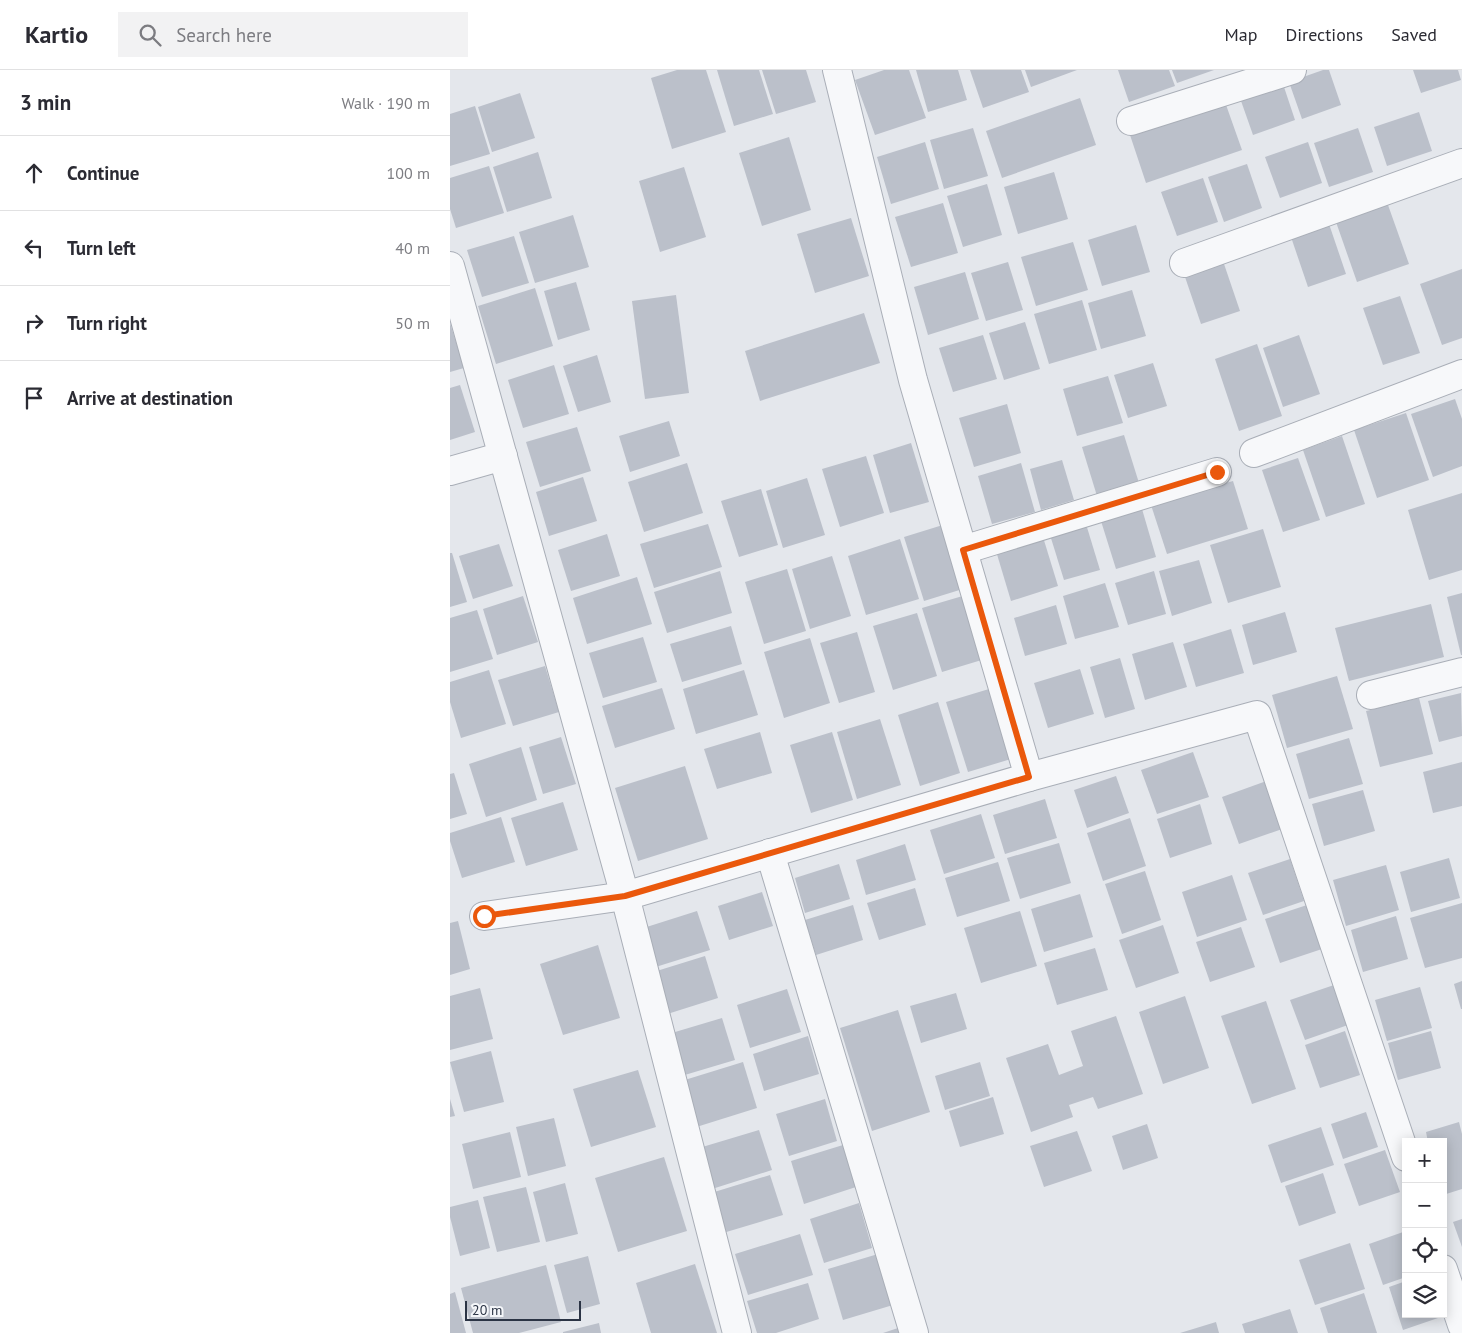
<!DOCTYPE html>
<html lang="en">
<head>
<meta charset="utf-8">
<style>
	:root { --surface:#fff; --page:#f2f2f3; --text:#2b2b33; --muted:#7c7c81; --line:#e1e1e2 }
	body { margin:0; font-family:"PT Sans",sans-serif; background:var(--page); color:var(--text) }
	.controls { position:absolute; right:15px; bottom:15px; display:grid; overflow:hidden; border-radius:0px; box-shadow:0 2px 12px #0003 }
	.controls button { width:45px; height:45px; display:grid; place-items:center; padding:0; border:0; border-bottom:1px solid var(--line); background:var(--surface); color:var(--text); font:25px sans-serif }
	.scale { position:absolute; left:15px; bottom:12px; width:116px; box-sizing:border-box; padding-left:5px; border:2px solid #2b3445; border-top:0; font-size:14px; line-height:18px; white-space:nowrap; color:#2b3445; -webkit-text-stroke:4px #f4f6f9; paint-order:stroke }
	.stop { position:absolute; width:15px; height:15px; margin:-11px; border:4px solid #ea580c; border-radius:50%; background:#fff }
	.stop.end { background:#ea580c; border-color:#fff; box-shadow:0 1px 5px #0008 }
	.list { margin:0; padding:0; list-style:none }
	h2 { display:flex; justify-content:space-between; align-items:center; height:65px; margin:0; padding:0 20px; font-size:21px }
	h2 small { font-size:16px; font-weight:400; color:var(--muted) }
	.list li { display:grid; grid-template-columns:32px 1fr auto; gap:15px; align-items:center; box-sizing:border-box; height:75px; padding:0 20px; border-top:1px solid var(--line) }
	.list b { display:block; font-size:19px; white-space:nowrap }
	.list em { font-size:16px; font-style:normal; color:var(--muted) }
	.icon { flex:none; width:28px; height:28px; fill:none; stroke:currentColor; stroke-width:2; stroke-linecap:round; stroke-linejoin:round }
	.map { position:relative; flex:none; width:1012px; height:1263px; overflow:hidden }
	header { display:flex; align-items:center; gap:30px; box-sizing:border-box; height:70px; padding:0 25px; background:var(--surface); border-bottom:1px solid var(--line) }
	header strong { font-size:24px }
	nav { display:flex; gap:28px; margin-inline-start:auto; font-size:18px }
	.search { width:350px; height:45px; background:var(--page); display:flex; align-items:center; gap:12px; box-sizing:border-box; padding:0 18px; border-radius:0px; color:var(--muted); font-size:19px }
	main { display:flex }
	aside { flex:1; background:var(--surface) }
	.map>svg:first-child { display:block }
	.building { fill:#bbc0ca }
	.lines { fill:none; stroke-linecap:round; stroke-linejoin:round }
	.street-casing { stroke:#a9aeb7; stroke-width:30 }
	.street { stroke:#f7f8fa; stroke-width:28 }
	.route { stroke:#ea580c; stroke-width:6 }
</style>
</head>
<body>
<header>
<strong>Kartio</strong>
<div class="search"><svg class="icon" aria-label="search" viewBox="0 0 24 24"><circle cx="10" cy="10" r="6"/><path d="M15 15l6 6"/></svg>Search here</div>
<nav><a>Map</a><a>Directions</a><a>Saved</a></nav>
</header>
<main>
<aside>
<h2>3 min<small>Walk · 190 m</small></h2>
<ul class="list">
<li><svg class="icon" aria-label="ahead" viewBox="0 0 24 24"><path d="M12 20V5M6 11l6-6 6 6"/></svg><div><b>Continue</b></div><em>100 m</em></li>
<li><svg class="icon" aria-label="left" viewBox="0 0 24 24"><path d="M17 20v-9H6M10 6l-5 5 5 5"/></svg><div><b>Turn left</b></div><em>40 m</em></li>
<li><svg class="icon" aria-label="right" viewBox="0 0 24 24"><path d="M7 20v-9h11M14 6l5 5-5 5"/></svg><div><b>Turn right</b></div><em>50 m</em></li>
<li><svg class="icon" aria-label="arrive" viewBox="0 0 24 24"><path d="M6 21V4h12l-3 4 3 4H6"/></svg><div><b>Arrive at destination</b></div></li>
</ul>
</aside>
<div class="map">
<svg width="1012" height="1263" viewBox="0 0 1012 1263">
	<rect width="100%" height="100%" fill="#e4e7ec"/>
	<g class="building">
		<polygon points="227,0 256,0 276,62 222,79 201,8"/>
		<polygon points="267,0 309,0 323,44 284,56"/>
		<polygon points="312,0 356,0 366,32 326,44"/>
		<polygon points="434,0 459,0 476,48 425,65 405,10"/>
		<polygon points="466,0 508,0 517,30 478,42"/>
		<polygon points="520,0 571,0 579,22 533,38"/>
		<polygon points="575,0 627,0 581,17"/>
		<polygon points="668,0 719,0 725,16 679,32"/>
		<polygon points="722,0 764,0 727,13"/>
		<polygon points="873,0 879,0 891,35 852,49 839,12"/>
		<polygon points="963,0 1008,0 1011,10 971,23"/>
		<polygon points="833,14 845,50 803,65 790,28"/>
		<polygon points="70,23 85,68 42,82 28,37"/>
		<polygon points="630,28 646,75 552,108 536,61"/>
		<polygon points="775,32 792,80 696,113 680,65"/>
		<polygon points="25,36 40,84 0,96 0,44"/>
		<polygon points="969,42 982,81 937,96 924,57"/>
		<polygon points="523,58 538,106 494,119 480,70"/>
		<polygon points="908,58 923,102 879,117 864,73"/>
		<polygon points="339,67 361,140 312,156 289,83"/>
		<polygon points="475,72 489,119 441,134 427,87"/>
		<polygon points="858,72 872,113 830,128 815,87"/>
		<polygon points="88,82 102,128 57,142 43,97"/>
		<polygon points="797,94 812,138 774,152 758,107"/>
		<polygon points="39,96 54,143 6,158 0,139 0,108"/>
		<polygon points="234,97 256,167 210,182 189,111"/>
		<polygon points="604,102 618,149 568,164 554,117"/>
		<polygon points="753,108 768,152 727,166 711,122"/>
		<polygon points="537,114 552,165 513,177 497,126"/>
		<polygon points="493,133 508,183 461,197 445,147"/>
		<polygon points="938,135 959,194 907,212 886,152"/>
		<polygon points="123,145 139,197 85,213 69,162"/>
		<polygon points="401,148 419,206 365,223 347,164"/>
		<polygon points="879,154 896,204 858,217 841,167"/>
		<polygon points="686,155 700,202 652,216 638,170"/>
		<polygon points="64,166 79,213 32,227 17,180"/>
		<polygon points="623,172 638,220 586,236 571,187"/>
		<polygon points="773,191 790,241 751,254 734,204"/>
		<polygon points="558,192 573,240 536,251 521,203"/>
		<polygon points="1012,199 1012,268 992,275 970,214"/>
		<polygon points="515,202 529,249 478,265 464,217"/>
		<polygon points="126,212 140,260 108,270 94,221"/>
		<polygon points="85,218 103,276 46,294 28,236"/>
		<polygon points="682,220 696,266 651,279 638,233"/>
		<polygon points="226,225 239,323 195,329 182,231"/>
		<polygon points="950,226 970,283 933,295 913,238"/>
		<polygon points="632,230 647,280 599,294 584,244"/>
		<polygon points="414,243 430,293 310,331 295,281"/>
		<polygon points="575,252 590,299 554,310 539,263"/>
		<polygon points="0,253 14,298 0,302"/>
		<polygon points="533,265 547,309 503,322 489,278"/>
		<polygon points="849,265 870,324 833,337 813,278"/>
		<polygon points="807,274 832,346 789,361 765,289"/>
		<polygon points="147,285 161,332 128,342 113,296"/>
		<polygon points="703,293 717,336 678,348 664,305"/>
		<polygon points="104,295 119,344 73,358 58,310"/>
		<polygon points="658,306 673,353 627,366 613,319"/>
		<polygon points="10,315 25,362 0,370 0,318"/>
		<polygon points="1005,329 1012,349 1012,396 983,407 961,344"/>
		<polygon points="557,334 571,383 524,397 509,348"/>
		<polygon points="956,343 979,410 927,428 904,360"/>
		<polygon points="219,351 230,386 180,402 169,366"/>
		<polygon points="127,357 141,401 90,417 76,372"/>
		<polygon points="674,365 689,413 647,426 632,377"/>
		<polygon points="892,366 915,434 876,447 853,380"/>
		<polygon points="461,373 479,432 440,443 423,385"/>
		<polygon points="416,386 434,443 390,457 372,399"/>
		<polygon points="848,388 870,450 833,462 812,400"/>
		<polygon points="612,390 624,430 591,440 580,399"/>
		<polygon points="237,393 253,443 194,462 178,412"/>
		<polygon points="571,393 585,442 542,454 528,406"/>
		<polygon points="133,407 147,451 99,466 86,422"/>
		<polygon points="357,408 375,465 333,478 316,421"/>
		<polygon points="783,411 798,459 717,484 701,435"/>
		<polygon points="311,419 328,475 289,487 271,431"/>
		<polygon points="1012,423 1012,500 979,510 958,440"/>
		<polygon points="692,439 706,487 666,499 651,451"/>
		<polygon points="258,454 272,497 204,518 190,474"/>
		<polygon points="496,454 516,518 474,531 454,467"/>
		<polygon points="636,454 650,500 614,510 600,465"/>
		<polygon points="813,459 831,517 778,533 760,475"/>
		<polygon points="157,464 170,506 121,521 108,480"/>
		<polygon points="593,467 608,516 561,531 546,481"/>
		<polygon points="450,469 469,529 416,545 398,486"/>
		<polygon points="49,474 63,516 23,529 9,486"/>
		<polygon points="0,483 2,483 17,532 0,537"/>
		<polygon points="382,486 401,546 360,559 342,499"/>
		<polygon points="749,490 762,533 722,546 709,501"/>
		<polygon points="337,499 356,561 314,574 295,512"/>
		<polygon points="270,501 282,543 217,563 204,522"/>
		<polygon points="704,501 716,544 678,555 665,513"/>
		<polygon points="187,507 202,554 137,574 123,528"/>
		<polygon points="655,513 669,557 625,569 613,526"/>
		<polygon points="1012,523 1012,585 1011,585 997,527"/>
		<polygon points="516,525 535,589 492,602 472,538"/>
		<polygon points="73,526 88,572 47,585 33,539"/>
		<polygon points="981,534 994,587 899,611 885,558"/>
		<polygon points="606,535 617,574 575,586 564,548"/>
		<polygon points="27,540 43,589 0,602 0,548"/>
		<polygon points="835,542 847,582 803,595 792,555"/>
		<polygon points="467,543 487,606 443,620 423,556"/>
		<polygon points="281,556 292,594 232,612 220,574"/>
		<polygon points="781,559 794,603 746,617 733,574"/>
		<polygon points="407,562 425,622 389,633 370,573"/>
		<polygon points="193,567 207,612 153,628 139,583"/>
		<polygon points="360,568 380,633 334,648 314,582"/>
		<polygon points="723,572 737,617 695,630 682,584"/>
		<polygon points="670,588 685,639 655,648 640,597"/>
		<polygon points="95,596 109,642 63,656 48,610"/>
		<polygon points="630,599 644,644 598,658 584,613"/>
		<polygon points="39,600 56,654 11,668 0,632 0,612"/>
		<polygon points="294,600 308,645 246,664 233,619"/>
		<polygon points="887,606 903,659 837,678 822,625"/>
		<polygon points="212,618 225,659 165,678 152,636"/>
		<polygon points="539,619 561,689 518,702 496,632"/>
		<polygon points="1011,623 1012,666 989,672 978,631"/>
		<polygon points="969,628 983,684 930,697 916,641"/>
		<polygon points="488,632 510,703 470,716 448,645"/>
		<polygon points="430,649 451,715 407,729 387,662"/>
		<polygon points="310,662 322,703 267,719 254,679"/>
		<polygon points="382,662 403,730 361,743 340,675"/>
		<polygon points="111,667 126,714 93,724 79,677"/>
		<polygon points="899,668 913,714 859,729 846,684"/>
		<polygon points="71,677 87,730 36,747 19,694"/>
		<polygon points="743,682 759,727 707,744 691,700"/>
		<polygon points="1012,692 1012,736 983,743 973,702"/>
		<polygon points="235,696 258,769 188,791 165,718"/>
		<polygon points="4,703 17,744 0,749 0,704"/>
		<polygon points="666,706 679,743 637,758 624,720"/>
		<polygon points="822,709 838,757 789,774 772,727"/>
		<polygon points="913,720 925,761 874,776 862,734"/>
		<polygon points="595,729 607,768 555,784 543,745"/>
		<polygon points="113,732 128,780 76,796 61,748"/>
		<polygon points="750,734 762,774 720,788 707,749"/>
		<polygon points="531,744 545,788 494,804 480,760"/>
		<polygon points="51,747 65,792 12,808 0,771 0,763"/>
		<polygon points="680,748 696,796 653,811 637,763"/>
		<polygon points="609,773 621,813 570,829 557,788"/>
		<polygon points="455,774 466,810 416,825 406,790"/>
		<polygon points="999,788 1010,828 961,842 950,802"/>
		<polygon points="840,789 854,831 813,845 798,803"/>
		<polygon points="548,792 560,831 507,847 495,808"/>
		<polygon points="389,794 400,829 355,843 345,808"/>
		<polygon points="936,795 949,840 896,856 883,810"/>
		<polygon points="695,801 711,850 672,864 655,814"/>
		<polygon points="782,805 797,850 747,867 732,822"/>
		<polygon points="465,818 476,855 429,870 417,833"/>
		<polygon points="312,822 323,856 279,870 268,836"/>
		<polygon points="630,824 643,867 594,882 581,839"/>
		<polygon points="1012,833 1012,888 975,898 960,848"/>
		<polygon points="403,835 413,870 366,885 355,850"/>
		<polygon points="857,835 872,879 830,893 815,849"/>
		<polygon points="247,841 260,880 196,900 184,861"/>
		<polygon points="570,841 587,896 531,913 514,858"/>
		<polygon points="946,846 958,889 913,902 901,860"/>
		<polygon points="8,851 20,899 0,905 0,853"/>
		<polygon points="713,855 729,903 686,918 669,870"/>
		<polygon points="791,857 805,897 760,912 746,872"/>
		<polygon points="148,875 170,948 113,965 90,894"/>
		<polygon points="645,878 658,920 607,935 594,893"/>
		<polygon points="255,886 268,928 211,946 197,904"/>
		<polygon points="1012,911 1012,939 1011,939 1004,914"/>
		<polygon points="884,915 898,955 855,970 840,930"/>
		<polygon points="970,917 982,958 937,971 925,930"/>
		<polygon points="30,918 43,969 0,980 0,926"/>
		<polygon points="337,919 351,962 300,978 287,935"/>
		<polygon points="506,923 517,959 471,973 460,936"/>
		<polygon points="735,926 759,998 713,1014 689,942"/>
		<polygon points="816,931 846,1019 802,1034 771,946"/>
		<polygon points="448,940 480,1042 422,1061 390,958"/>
		<polygon points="666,946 693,1024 648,1039 643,1027 619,1035 623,1047 581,1062 556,988 598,974 609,1005 633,996 621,961"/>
		<polygon points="272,948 285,990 228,1007 215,965"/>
		<polygon points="895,961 910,1005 870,1018 855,975"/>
		<polygon points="981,961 991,998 948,1010 938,973"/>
		<polygon points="358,966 369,1004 314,1021 303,984"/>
		<polygon points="41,981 54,1032 14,1042 0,992"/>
		<polygon points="293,992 307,1038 240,1059 225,1013"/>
		<polygon points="530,992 540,1026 495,1040 485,1006"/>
		<polygon points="188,1000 206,1057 141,1077 123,1019"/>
		<polygon points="543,1027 554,1064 510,1077 499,1041"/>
		<polygon points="0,1029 5,1046 0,1047"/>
		<polygon points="375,1029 387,1071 339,1086 326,1044"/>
		<polygon points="916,1042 928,1077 893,1089 881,1054"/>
		<polygon points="104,1048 116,1096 78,1106 66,1057"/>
		<polygon points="1009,1052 1012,1064 1012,1119 993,1125 993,1072 978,1072 976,1062"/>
		<polygon points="697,1054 708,1088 673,1100 662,1066"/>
		<polygon points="871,1057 884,1095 831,1113 818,1075"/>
		<polygon points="309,1060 322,1100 262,1119 249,1078"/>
		<polygon points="627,1061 642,1101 594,1117 580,1076"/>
		<polygon points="60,1062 71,1107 23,1119 12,1074"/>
		<polygon points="393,1075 406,1117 354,1134 341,1091"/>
		<polygon points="935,1080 950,1122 909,1136 894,1094"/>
		<polygon points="214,1087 237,1161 168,1182 145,1108"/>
		<polygon points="873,1103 886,1143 849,1156 835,1116"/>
		<polygon points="320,1105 333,1145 273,1163 261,1123"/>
		<polygon points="115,1113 128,1164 96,1172 83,1122"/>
		<polygon points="76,1117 90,1172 47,1182 33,1127"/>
		<polygon points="28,1130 40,1178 10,1186 0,1147 0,1137"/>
		<polygon points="409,1133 422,1178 374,1193 360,1149"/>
		<polygon points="1012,1149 1012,1177 1003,1152"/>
		<polygon points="956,1161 956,1207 933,1215 919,1174"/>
		<polygon points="350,1164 363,1205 298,1225 285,1184"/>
		<polygon points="900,1173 915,1219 865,1235 849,1190"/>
		<polygon points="428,1184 443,1235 393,1250 378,1199"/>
		<polygon points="138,1186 150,1234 117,1243 104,1195"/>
		<polygon points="245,1194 267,1263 201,1263 186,1213"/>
		<polygon points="96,1195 111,1252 69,1263 23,1263 11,1218"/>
		<polygon points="956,1211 956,1244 987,1244 988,1248 953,1260 939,1217"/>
		<polygon points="358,1213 369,1249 326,1263 307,1263 297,1231"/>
		<polygon points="5,1222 16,1263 0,1263 0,1224"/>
		<polygon points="914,1223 927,1263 878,1263 870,1238"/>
		<polygon points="840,1239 848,1263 795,1263 792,1254"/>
		<polygon points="766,1252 769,1263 730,1263"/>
		<polygon points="149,1253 151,1263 113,1263 113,1262"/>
		<polygon points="448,1258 449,1263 433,1263"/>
	</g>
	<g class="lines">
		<defs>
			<g id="street">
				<polyline points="681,51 842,0"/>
				<polyline points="734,193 1012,93"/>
				<polyline points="0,196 175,826 34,846"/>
				<polyline points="804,383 1012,304"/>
				<polyline points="0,401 53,386"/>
				<polyline points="513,480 767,402"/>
				<polyline points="921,625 1012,602"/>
				<polyline points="579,707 807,645 956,1087"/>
				<polyline points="320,783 464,1263"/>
				<polyline points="993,1199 1012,1255"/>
				<polyline points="287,1263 175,826 579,707 463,310 387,0"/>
			</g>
		</defs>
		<use href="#street" class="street-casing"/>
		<use href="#street" class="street"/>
	</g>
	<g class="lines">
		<polyline class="route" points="34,846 175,826 579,707 513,480 767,402"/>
	</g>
</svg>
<div class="controls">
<button>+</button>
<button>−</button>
<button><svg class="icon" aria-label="locate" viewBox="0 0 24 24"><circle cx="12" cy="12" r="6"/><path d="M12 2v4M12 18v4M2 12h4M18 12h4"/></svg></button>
<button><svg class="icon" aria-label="layers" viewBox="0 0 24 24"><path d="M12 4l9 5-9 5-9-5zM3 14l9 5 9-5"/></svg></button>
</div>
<div class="scale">20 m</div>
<div class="stop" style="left:34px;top:846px"></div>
<div class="stop end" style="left:767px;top:402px"></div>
</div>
</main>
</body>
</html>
